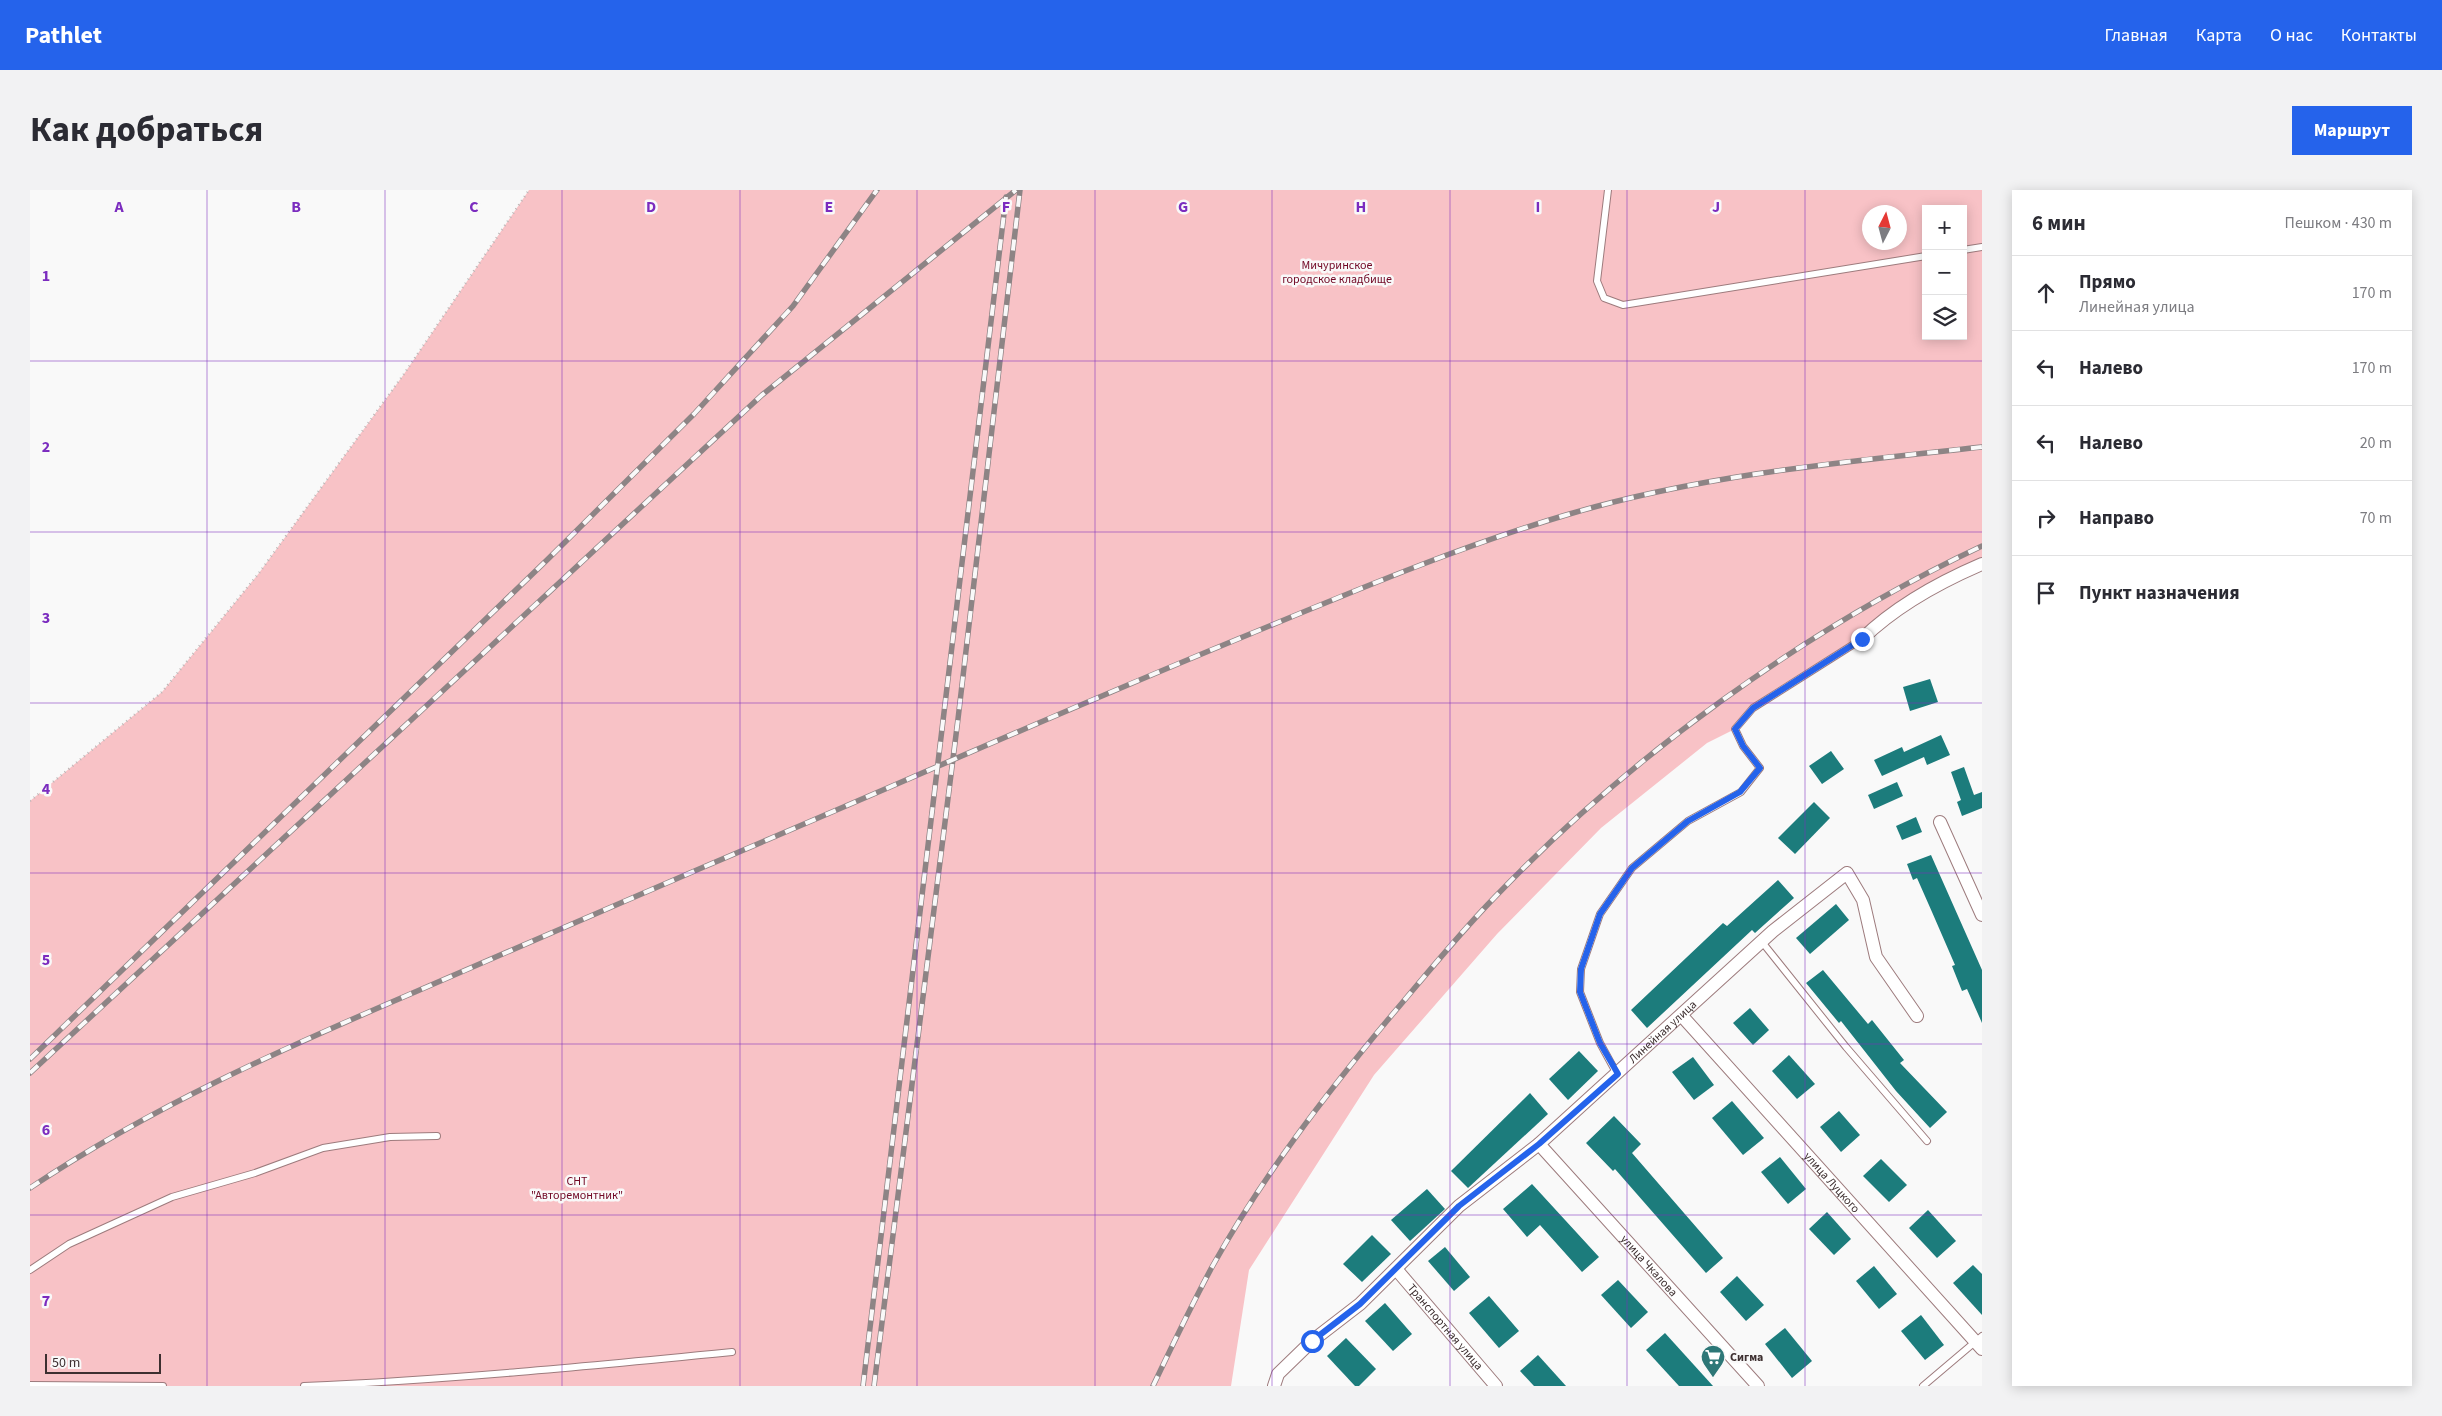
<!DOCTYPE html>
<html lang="ru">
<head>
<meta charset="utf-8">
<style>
	:root { --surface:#fff; --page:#f2f2f3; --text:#2b2b33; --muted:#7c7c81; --line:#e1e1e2; --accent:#2563eb }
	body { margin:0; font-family:"Source Sans 3",sans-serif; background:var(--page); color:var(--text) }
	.controls { position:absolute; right:15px; top:15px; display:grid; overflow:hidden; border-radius:0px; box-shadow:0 2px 12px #0003 }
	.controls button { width:45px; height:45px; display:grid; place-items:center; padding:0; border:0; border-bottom:1px solid var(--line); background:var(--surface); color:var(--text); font:25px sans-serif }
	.compass { position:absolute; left:1832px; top:15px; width:45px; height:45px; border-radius:50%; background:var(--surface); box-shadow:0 2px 12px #0003; rotate:6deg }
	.scale { position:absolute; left:15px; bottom:12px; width:116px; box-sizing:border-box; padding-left:5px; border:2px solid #3d2f30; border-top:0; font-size:14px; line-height:18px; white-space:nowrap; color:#3d2f30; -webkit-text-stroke:4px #f9f9f9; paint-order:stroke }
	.stop { position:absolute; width:15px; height:15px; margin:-11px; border:4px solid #2563eb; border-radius:50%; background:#fff }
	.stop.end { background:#2563eb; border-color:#fff; box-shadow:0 1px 5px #0008 }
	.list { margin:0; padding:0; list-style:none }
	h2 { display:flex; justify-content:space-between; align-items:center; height:65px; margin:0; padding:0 20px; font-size:21px }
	h2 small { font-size:16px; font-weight:400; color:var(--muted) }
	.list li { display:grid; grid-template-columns:32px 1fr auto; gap:15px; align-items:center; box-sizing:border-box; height:75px; padding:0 20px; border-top:1px solid var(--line) }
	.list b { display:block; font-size:19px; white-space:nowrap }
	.list p { margin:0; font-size:16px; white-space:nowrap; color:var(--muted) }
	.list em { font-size:16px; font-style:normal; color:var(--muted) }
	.icon { flex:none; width:28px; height:28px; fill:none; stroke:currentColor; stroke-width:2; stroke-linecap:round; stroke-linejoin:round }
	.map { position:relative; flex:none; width:1952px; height:1196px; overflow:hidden; border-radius:0px }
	header { display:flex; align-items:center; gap:30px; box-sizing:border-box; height:70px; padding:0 25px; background:var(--accent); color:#fff }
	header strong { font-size:24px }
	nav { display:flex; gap:28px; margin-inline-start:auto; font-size:18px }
	.intro { display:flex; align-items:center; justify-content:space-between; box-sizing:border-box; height:120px; padding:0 30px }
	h1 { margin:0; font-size:35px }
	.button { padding:12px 22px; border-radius:0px; background:var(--accent); color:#fff; font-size:18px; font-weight:700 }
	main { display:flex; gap:30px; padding:0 30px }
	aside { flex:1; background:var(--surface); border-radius:0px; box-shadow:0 2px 12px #0003 }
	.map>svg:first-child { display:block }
	.green { fill:#f8c2c6; fill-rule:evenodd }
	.building { fill:#1c7c7c }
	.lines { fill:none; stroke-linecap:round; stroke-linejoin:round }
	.service-casing { stroke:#9d7b7d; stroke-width:8 }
	.minor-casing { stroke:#9d7b7d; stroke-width:14 }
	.path { stroke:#bbb7b7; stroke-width:2.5; stroke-dasharray:1 4; stroke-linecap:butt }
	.service { stroke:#fff; stroke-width:6 }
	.minor { stroke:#fff; stroke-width:12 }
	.rail-casing { stroke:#8d8485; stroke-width:5.5 }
	.rail { stroke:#f9f9f9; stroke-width:4; stroke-dasharray:11; stroke-linecap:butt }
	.route { stroke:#2563eb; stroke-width:6 }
	.grid { fill:none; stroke:#7b2cbf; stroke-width:1; stroke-opacity:0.55 }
	.labels { text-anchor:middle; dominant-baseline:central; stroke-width:5; stroke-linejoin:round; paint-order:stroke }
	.park-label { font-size:12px; fill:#710825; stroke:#f9f9f9 }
	.street-label { font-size:12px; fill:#3d2f30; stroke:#f9f9f9 }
	.poi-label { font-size:12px; font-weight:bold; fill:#3d2f30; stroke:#f9f9f9; text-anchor:start }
	.grid-label { font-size:16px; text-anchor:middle; font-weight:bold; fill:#7b2cbf; stroke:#f9f9f9; stroke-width:5; stroke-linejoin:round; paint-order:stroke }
</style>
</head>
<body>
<header>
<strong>Pathlet</strong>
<nav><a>Главная</a><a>Карта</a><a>О нас</a><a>Контакты</a></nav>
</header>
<div class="intro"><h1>Как добраться</h1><a class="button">Маршрут</a></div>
<main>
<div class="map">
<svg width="1952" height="1196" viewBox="0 0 1952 1196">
	<rect width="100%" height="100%" fill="#f9f9f9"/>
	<path class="green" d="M499 0H1952V374L1723 518 1705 539 1677 553 1571 638 1467 744 1344 885 1219 1080 1201 1196H0V611L132 502 229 383 374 184ZM1896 19H1933V146H1896ZM1840 22H1870V52H1840Z"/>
	<g class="building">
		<polygon points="1900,489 1908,512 1880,521 1873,497"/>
		<polygon points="1911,545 1920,565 1897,575 1894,567 1852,586 1844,570 1872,557 1874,562"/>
		<polygon points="1801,561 1814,579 1792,594 1779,576"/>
		<polygon points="1934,577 1944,605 1952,602 1952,618 1932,626 1927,612 1931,610 1921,582"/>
		<polygon points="1867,592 1873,606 1844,619 1838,605"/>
		<polygon points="1784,612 1800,628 1765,664 1748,648"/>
		<polygon points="1886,627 1892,642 1872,650 1866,636"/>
		<polygon points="1901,665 1952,780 1952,833 1937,799 1932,801 1922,776 1925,775 1902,722 1887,688 1883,690 1877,674"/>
		<polygon points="1748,690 1764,708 1725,743 1722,740 1617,838 1601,820 1693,733 1697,736"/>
		<polygon points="1806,714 1819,730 1780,764 1766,748"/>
		<polygon points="1793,780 1838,834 1842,830 1874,870 1870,873 1917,922 1900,938 1866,901 1811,831 1809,833 1776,793"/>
		<polygon points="1720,818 1739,840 1723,855 1703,833"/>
		<polygon points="1549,861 1568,881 1538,910 1519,889"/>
		<polygon points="1759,865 1785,894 1767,909 1742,881"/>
		<polygon points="1663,867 1684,895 1664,910 1642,882"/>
		<polygon points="1500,903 1518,924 1438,998 1421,981"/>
		<polygon points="1702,911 1734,948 1713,965 1682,928"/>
		<polygon points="1809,921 1830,945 1811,962 1790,937"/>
		<polygon points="1584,926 1611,954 1602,963 1693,1068 1676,1083 1585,979 1583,981 1556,953"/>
		<polygon points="1750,967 1776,999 1758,1014 1731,982"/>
		<polygon points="1851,969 1877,995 1859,1012 1833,986"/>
		<polygon points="1502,994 1569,1067 1552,1082 1510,1035 1497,1047 1473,1019"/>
		<polygon points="1397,999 1415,1019 1380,1051 1361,1030"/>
		<polygon points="1898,1020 1926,1051 1907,1068 1879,1038"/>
		<polygon points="1797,1022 1821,1049 1804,1065 1779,1039"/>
		<polygon points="1342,1045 1361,1064 1332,1092 1313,1074"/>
		<polygon points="1415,1057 1440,1087 1424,1101 1398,1071"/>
		<polygon points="1943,1075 1952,1084 1952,1125 1923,1093"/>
		<polygon points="1844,1076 1867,1104 1849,1119 1826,1091"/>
		<polygon points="1707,1086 1734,1115 1716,1131 1690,1102"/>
		<polygon points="1588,1090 1618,1122 1601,1138 1571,1105"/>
		<polygon points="1459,1106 1489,1141 1469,1158 1439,1123"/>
		<polygon points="1355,1113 1382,1144 1363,1161 1335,1131"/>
		<polygon points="1891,1125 1914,1155 1895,1170 1871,1141"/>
		<polygon points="1755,1138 1782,1171 1762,1188 1735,1154"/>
		<polygon points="1635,1143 1683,1196 1649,1196 1616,1160"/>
		<polygon points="1316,1148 1346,1179 1329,1196 1325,1196 1297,1166"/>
		<polygon points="1508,1165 1536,1196 1504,1196 1490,1181"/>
	</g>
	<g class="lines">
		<defs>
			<g id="service">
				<polyline points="1578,0 1567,91 1574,108 1593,115 1896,66"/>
				<polyline points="1933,60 1952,57"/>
				<polyline points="1732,752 1816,857 1897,951"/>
				<polyline points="1587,884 1570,853 1550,802 1551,779 1570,724 1602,678 1658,631 1711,602 1730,578 1713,556 1705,539 1723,518 1832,449"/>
				<polyline points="0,1080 39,1054 142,1007 225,983 293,958 360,947 407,946"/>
				<polyline points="0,1195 133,1196"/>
				<path d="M274 1196C417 1190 560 1176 702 1162"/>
				<polyline points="1893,1196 1952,1146"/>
			</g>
			<g id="minor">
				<path d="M1832 449C1865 417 1910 392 1952 374"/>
				<polyline points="1910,632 1952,725"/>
				<path id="s1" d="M1652 826 1952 1159"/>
				<path id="s2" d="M1509 954 1728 1196"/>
				<path id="s3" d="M1366 1079 1466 1196"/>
				<path id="s4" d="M1244 1196 1248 1184 1282 1151 1330 1114 1429 1016 1509 954 1743 741 1817 683 1833 710 1846 767 1887 826"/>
			</g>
		</defs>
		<use href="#service" class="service-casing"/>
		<use href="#minor" class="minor-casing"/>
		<polyline class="path" points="0,611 132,502 229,383 374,184 499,0"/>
		<use href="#service" class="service"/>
		<use href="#minor" class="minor"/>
		<defs>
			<g id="rail">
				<polyline points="0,869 518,369 664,224 763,116 847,0"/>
				<polyline points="0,883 732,205 986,0"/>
				<path d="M0 998C123 916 250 860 385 802 482 760 579 718 676 676 857 599 1037 519 1220 444 1324 401 1428 357 1536 325 1671 285 1812 272 1952 257"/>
				<polyline points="833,1196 976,7"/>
				<polyline points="844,1196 928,529 990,0"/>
				<path d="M1123 1196C1142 1156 1161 1116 1182 1077 1232 987 1295 905 1361 826 1395 786 1428 745 1464 708 1599 567 1775 439 1952 356"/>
			</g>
		</defs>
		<use href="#rail" class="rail-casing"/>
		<use href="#rail" class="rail"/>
	</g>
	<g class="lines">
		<polyline class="route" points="1282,1151 1330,1114 1429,1016 1509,954 1588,884 1570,853 1550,802 1551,779 1570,724 1602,678 1658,631 1710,602 1730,578 1713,556 1705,539 1723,518 1832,449"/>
	</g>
	<path class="grid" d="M177 0V1196M355 0V1196M532 0V1196M710 0V1196M887 0V1196M1065 0V1196M1242 0V1196M1420 0V1196M1597 0V1196M1775 0V1196M0 171H1952M0 342H1952M0 513H1952M0 683H1952M0 854H1952M0 1025H1952"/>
	<defs>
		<symbol id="supermarket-pin" viewBox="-11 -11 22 30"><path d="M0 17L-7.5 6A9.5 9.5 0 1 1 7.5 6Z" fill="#2d7777" stroke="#f9f9f9"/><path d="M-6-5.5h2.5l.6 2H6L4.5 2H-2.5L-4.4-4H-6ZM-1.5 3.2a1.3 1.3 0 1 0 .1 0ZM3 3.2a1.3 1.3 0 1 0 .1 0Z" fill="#fff"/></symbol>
	</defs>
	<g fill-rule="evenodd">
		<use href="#supermarket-pin" x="1669" y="1153" width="28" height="38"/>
	</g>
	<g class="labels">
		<g class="park-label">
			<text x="1307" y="75">Мичуринское<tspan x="1307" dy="14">городское кладбище</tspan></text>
			<text x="547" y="991">СНТ<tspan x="547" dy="14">"Авторемонтник"</tspan></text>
		</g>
		<g class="street-label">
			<text stroke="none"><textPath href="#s4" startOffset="528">Линейная улица</textPath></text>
			<text stroke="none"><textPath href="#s1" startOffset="224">улица Луцкого</textPath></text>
			<text stroke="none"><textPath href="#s2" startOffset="164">улица Чкалова</textPath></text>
			<text stroke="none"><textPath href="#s3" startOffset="76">Транспортная улица</textPath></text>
		</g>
		<g class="poi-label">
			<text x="1700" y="1167">Сигма</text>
		</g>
	</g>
	<g class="grid-label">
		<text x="89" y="22">A</text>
		<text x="266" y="22">B</text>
		<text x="444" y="22">C</text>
		<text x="621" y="22">D</text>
		<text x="799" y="22">E</text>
		<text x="976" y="22">F</text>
		<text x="1153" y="22">G</text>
		<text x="1331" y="22">H</text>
		<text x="1508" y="22">I</text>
		<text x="1686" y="22">J</text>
		<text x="16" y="91">1</text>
		<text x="16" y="262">2</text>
		<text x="16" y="433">3</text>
		<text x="16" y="604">4</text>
		<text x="16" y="775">5</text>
		<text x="16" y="945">6</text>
		<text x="16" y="1116">7</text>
	</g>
</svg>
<div class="controls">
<button>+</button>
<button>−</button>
<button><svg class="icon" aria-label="layers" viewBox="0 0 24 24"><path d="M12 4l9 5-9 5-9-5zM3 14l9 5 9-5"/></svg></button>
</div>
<svg class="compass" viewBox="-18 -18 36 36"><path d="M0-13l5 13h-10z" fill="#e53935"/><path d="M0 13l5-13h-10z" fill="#7c7c81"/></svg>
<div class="scale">50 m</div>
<div class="stop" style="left:1282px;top:1151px"></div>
<div class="stop end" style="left:1832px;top:449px"></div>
</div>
<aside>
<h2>6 мин<small>Пешком · 430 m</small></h2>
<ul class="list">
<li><svg class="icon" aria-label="ahead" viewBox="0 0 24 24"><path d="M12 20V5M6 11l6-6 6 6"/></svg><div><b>Прямо</b><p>Линейная улица</p></div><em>170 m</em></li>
<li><svg class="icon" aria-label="left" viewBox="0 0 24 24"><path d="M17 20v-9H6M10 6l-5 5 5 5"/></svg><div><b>Налево</b></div><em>170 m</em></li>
<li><svg class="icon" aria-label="left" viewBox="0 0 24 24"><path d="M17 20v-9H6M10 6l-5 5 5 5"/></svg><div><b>Налево</b></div><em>20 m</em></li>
<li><svg class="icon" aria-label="right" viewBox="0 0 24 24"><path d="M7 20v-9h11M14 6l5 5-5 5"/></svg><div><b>Направо</b></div><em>70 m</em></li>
<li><svg class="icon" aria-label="arrive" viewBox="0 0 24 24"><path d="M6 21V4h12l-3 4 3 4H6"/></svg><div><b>Пункт назначения</b></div></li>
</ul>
</aside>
</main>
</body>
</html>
